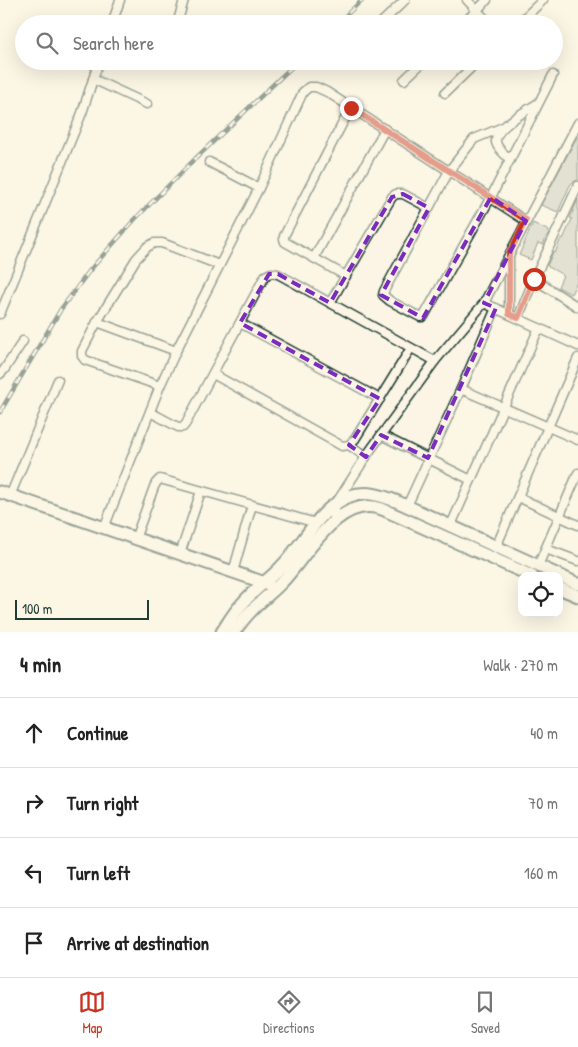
<!DOCTYPE html>
<html lang="en">
<head>
<meta charset="utf-8">
<style>
	:root { --surface:#fff; --page:#f2f2f2; --text:#222; --muted:#767676; --line:#e0e0e0; --accent:#c8321e }
	body { margin:0; font-family:"Patrick Hand",sans-serif; background:var(--page); color:var(--text) }
	.controls { position:absolute; right:15px; bottom:15px; display:grid; overflow:hidden; border-radius:10px; box-shadow:0 5px 20px #0002 }
	.controls button { width:45px; height:45px; display:grid; place-items:center; padding:0; border:0; border-bottom:1px solid var(--line); background:var(--surface); color:var(--text); font:25px sans-serif }
	.scale { position:absolute; left:15px; bottom:12px; width:134px; box-sizing:border-box; padding-left:5px; border:2px solid #1f3d34; border-top:0; font-size:14px; line-height:18px; white-space:nowrap; color:#1f3d34; -webkit-text-stroke:4px #fcf5e5; paint-order:stroke }
	.stop { position:absolute; width:15px; height:15px; margin:-11px; border:4px solid #c8321e; border-radius:50%; background:#fff }
	.stop.end { background:#c8321e; border-color:#fff; box-shadow:0 1px 5px #0008 }
	.list { margin:0; padding:0; list-style:none }
	h2 { display:flex; justify-content:space-between; align-items:center; height:65px; margin:0; padding:0 20px; font-size:21px }
	h2 small { font-size:16px; font-weight:400; color:var(--muted) }
	.list li { display:grid; grid-template-columns:32px 1fr auto; gap:15px; align-items:center; box-sizing:border-box; height:70px; padding:0 20px; border-top:1px solid var(--line) }
	.list b { display:block; font-size:19px; white-space:nowrap }
	.list em { font-size:16px; font-style:normal; color:var(--muted) }
	.icon { flex:none; width:28px; height:28px; fill:none; stroke:currentColor; stroke-width:2; stroke-linecap:round; stroke-linejoin:round }
	.map { position:relative; flex:none; width:578px; height:632px; overflow:hidden }
	.search { position:absolute; background:var(--surface); box-shadow:0 5px 20px #0002; left:15px; right:15px; top:15px; height:55px; display:flex; align-items:center; gap:12px; box-sizing:border-box; padding:0 18px; border-radius:28px; color:var(--muted); font-size:19px }
	.sheet { height:345px; background:var(--surface) }
	nav { display:flex; justify-content:space-around; align-items:center; box-sizing:border-box; height:70px; border-top:1px solid var(--line); background:var(--surface); font-size:14px; color:var(--muted) }
	nav a { display:grid; justify-items:center; gap:2px }
	nav .on { color:var(--accent) }
	.map>svg:first-child { display:block }
	.building { fill:#c5c7b9; stroke:#1f3d34 }
	.lines { fill:none; stroke-linecap:round; stroke-linejoin:round }
	.minor-casing { stroke:#1f3d34; stroke-width:11 }
	.secondary-casing { stroke:#1f3d34; stroke-width:15 }
	.minor { stroke:#fcf5e5; stroke-width:8 }
	.secondary { stroke:#fcf5e5; stroke-width:11 }
	.rail-casing { stroke:#1f3d34; stroke-width:4.5 }
	.rail { stroke:#fcf5e5; stroke-width:2.5; stroke-dasharray:8; stroke-linecap:butt }
	.route { stroke:#c8321e; stroke-width:6 }
	.marked { fill:none; stroke:#7b2cbf; stroke-width:4; stroke-dasharray:10 6; stroke-linejoin:round }
</style>
</head>
<body>
<div class="map">
<svg width="578" height="632" viewBox="0 0 578 632">
	<rect width="100%" height="100%" fill="#fcf5e5"/>
	<filter id="ink" filterUnits="userSpaceOnUse"><feTurbulence type="fractalNoise" baseFrequency=".02" numOctaves="2"/><feDisplacementMap in="SourceGraphic" scale="10" xChannelSelector="R" yChannelSelector="G"/><feConvolveMatrix kernelMatrix="1 2 1 2 8 2 1 2 1" color-interpolation-filters="sRGB"/></filter>
	<g filter="url(#ink)">
		<g class="building">
			<polygon points="578,135 578,180 573,182 570,185 558,212 541,205"/>
			<polygon points="578,199 578,280 571,294 558,287 563,275 547,266 553,252 555,253 561,238 563,239 572,219 570,218"/>
			<polygon points="533,223 549,231 543,245 538,243 531,260 519,255"/>
		</g>
		<g class="lines">
			<defs>
				<g id="minor">
					<polyline points="467,0 490,24"/>
					<polyline points="112,24 120,0"/>
					<polyline points="177,24 184,0"/>
					<polyline points="380,24 405,0"/>
					<polyline points="463,24 487,0"/>
					<polyline points="518,24 543,0"/>
					<polyline points="93,79 147,104"/>
					<polyline points="404,80 424,61"/>
					<polyline points="445,93 478,61"/>
					<polyline points="503,127 474,139 449,171 384,291 383,295 390,301 420,317 422,317 424,316 491,197 553,75"/>
					<path d="M510 160C506 155 499 150 497 145 489 130 528 110 538 103"/>
					<polyline points="209,162 259,188"/>
					<polyline points="314,258 385,129"/>
					<polyline points="346,276 285,242 284,239 284,236 351,107"/>
					<polyline points="534,279 578,307"/>
					<polyline points="330,303 392,197 396,194 403,194 429,208"/>
					<polyline points="484,303 578,346"/>
					<polyline points="0,314 82,113 99,61"/>
					<polyline points="509,314 509,256"/>
					<polyline points="518,318 534,279 578,186"/>
					<polyline points="97,322 176,351"/>
					<polyline points="240,323 380,399"/>
					<polyline points="0,374 4,370 23,341"/>
					<polyline points="213,374 342,446 349,445 355,439 411,348"/>
					<polyline points="160,386 85,360 82,356 82,351 97,322 136,259 147,247 154,243 162,243 219,265"/>
					<polyline points="461,389 578,440"/>
					<polyline points="150,412 178,427 183,427 186,423 265,276 271,273 278,274 435,361"/>
					<polyline points="381,435 471,480"/>
					<polyline points="349,445 366,457"/>
					<polyline points="10,496 58,380"/>
					<polyline points="518,497 578,525"/>
					<polyline points="407,506 461,389 496,308"/>
					<polyline points="332,522 337,502 369,452 435,361 484,303 578,123"/>
					<polyline points="451,525 539,328"/>
					<polyline points="104,528 160,386 176,351 259,188 303,92 309,87 316,87 327,92 526,221"/>
					<polyline points="135,539 154,487 156,483 160,479 316,523"/>
					<polyline points="496,547 578,358"/>
					<polyline points="546,549 578,561"/>
					<polyline points="180,554 201,491"/>
					<polyline points="538,566 578,473"/>
					<polyline points="233,572 252,505"/>
				</g>
				<g id="secondary">
					<polyline points="0,492 268,584"/>
					<polyline points="559,588 578,596"/>
					<path d="M222 632C228 623 234 612 242 604 253 590 269 580 281 567 304 544 318 508 350 496 366 490 383 496 398 502L578 584"/>
					<path d="M234 632C239 625 245 617 251 611 261 601 272 592 282 582 306 557 339 493 382 509L532 576"/>
				</g>
			</defs>
			<use href="#minor" class="minor-casing"/>
			<use href="#secondary" class="secondary-casing"/>
			<use href="#minor" class="minor"/>
			<use href="#secondary" class="secondary"/>
			<defs>
				<g id="rail">
					<polyline points="337,24 362,0"/>
					<polyline points="0,412 61,309 90,270 135,219 195,159 298,61"/>
				</g>
			</defs>
			<use href="#rail" class="rail-casing"/>
			<use href="#rail" class="rail"/>
		</g>
	</g>
	<g class="lines" filter="url(#ink)">
		<polyline class="route" points="351,108 526,220 509,254 509,314 518,318 534,279"/>
	</g>
	<path d="M0 0H578V632H0ZM403 194 429 208 381 295 423 318 491 197 526 221 484 303 496 308 428 458 381 435 366 457 349 445 380 399 240 323 269 274H278L330 303 392 197Z" fill="#fcf5e5" fill-opacity=".55" fill-rule="evenodd"/>
	<path class="marked" d="M403 194 429 208 381 295 423 318 491 197 526 221 484 303 496 308 428 458 381 435 366 457 349 445 380 399 240 323 269 274H278L330 303 392 197Z"/>
</svg>
<div class="controls">
<button><svg class="icon" aria-label="locate" viewBox="0 0 24 24"><circle cx="12" cy="12" r="6"/><path d="M12 2v4M12 18v4M2 12h4M18 12h4"/></svg></button>
</div>
<div class="scale">100 m</div>
<div class="stop" style="left:534px;top:279px"></div>
<div class="stop end" style="left:351px;top:108px"></div>
<div class="search"><svg class="icon" aria-label="search" viewBox="0 0 24 24"><circle cx="10" cy="10" r="6"/><path d="M15 15l6 6"/></svg>Search here</div>
</div>
<section class="sheet">
<h2>4 min<small>Walk · 270 m</small></h2>
<ul class="list">
<li><svg class="icon" aria-label="ahead" viewBox="0 0 24 24"><path d="M12 20V5M6 11l6-6 6 6"/></svg><div><b>Continue</b></div><em>40 m</em></li>
<li><svg class="icon" aria-label="right" viewBox="0 0 24 24"><path d="M7 20v-9h11M14 6l5 5-5 5"/></svg><div><b>Turn right</b></div><em>70 m</em></li>
<li><svg class="icon" aria-label="left" viewBox="0 0 24 24"><path d="M17 20v-9H6M10 6l-5 5 5 5"/></svg><div><b>Turn left</b></div><em>160 m</em></li>
<li><svg class="icon" aria-label="arrive" viewBox="0 0 24 24"><path d="M6 21V4h12l-3 4 3 4H6"/></svg><div><b>Arrive at destination</b></div></li>
</ul>
</section>
<nav>
<a class="on"><svg class="icon" aria-label="map" viewBox="0 0 24 24"><path d="M3 6l6-2 6 2 6-2v14l-6 2-6-2-6 2zM9 4v14M15 6v14"/></svg>Map</a>
<a><svg class="icon" aria-label="directions" viewBox="0 0 24 24"><path d="M12 3l9 9-9 9-9-9zM9 14v-3h6M13 9l2 2-2 2"/></svg>Directions</a>
<a><svg class="icon" aria-label="saved" viewBox="0 0 24 24"><path d="M7 4h10v16l-5-4-5 4z"/></svg>Saved</a>
</nav>
</body>
</html>
